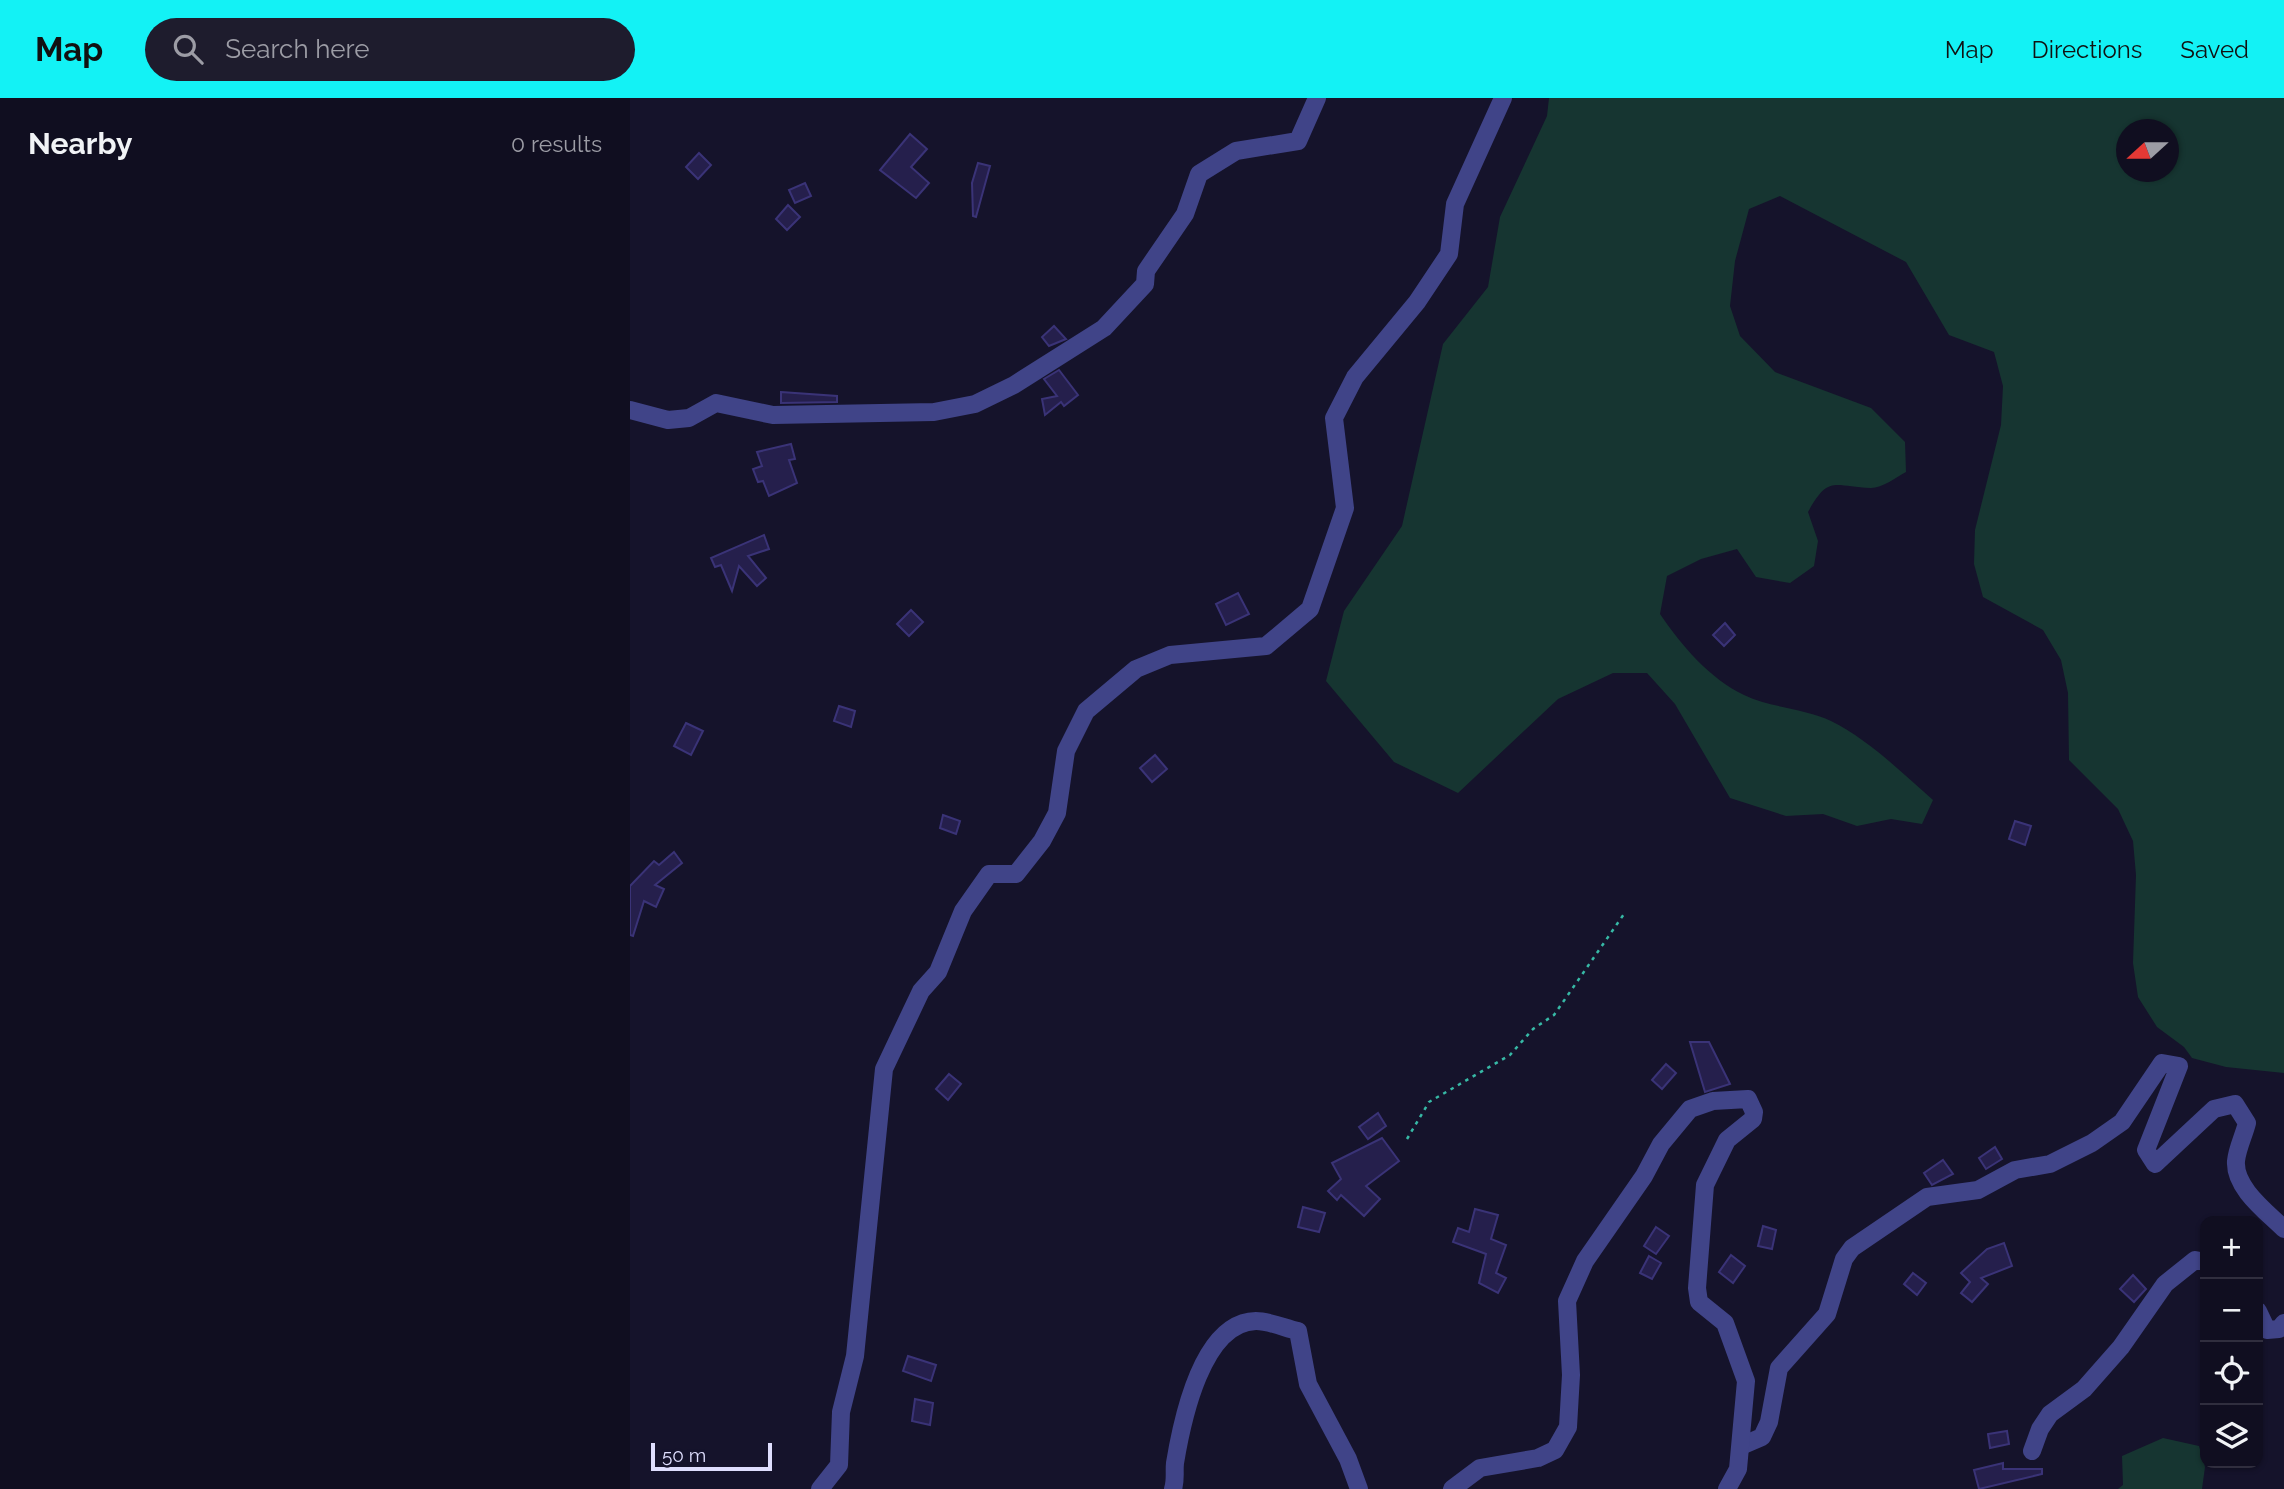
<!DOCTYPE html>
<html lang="en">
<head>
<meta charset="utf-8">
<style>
	:root { --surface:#100e20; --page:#1e1c2d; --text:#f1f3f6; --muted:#9c9ca5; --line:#302e3e; --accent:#13f2f5 }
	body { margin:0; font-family:Raleway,sans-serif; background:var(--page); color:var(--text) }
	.controls { position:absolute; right:21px; bottom:21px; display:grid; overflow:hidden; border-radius:14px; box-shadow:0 2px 5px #0004 }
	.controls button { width:63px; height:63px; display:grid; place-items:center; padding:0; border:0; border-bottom:2px solid var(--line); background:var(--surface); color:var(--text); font:35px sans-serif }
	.compass { position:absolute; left:1486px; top:21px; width:63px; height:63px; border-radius:50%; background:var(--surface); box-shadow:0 2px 5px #0004; rotate:249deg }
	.scale { position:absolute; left:21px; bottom:18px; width:121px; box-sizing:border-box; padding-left:7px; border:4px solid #dfdefe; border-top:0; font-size:19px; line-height:24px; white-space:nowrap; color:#dfdefe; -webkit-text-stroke:5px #15132b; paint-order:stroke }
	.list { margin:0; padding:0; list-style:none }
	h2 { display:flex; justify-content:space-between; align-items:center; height:91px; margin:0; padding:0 28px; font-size:30px }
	h2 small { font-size:23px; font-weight:400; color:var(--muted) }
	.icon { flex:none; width:38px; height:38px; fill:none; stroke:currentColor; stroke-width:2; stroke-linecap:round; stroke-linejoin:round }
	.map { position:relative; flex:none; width:1654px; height:1391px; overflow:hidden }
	header { display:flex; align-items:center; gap:42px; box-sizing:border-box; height:98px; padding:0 35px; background:var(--accent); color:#111 }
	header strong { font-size:33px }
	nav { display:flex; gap:38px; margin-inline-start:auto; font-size:24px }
	.search { width:490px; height:63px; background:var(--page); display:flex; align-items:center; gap:18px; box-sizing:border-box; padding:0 24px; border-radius:38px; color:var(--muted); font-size:26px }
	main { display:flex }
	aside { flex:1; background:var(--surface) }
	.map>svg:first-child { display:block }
	.green { fill:#163531; fill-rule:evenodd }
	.building { fill:#251f4c; stroke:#3a3377; stroke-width:2 }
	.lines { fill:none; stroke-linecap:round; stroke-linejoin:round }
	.path { stroke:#37b9a6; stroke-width:2.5; stroke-dasharray:3.5 5; stroke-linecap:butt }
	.street { stroke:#404488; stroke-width:18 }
</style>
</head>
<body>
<header>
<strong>Map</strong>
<div class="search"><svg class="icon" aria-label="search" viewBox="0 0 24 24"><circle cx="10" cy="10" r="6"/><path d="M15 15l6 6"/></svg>Search here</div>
<nav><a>Map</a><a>Directions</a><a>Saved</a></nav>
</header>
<main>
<aside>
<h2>Nearby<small>0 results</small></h2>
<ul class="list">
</ul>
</aside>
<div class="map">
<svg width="1654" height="1391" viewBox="0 0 1654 1391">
	<rect width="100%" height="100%" fill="#15132b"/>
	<g class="green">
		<path d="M919 0H1654V975L1596 969 1562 960 1554 949 1527 929 1508 899 1503 865 1506 777 1503 743 1488 711 1439 662 1438 595 1431 562 1413 532 1353 499 1344 466 1345 432 1371 327 1373 288 1364 254 1319 237 1276 164 1150 98 1119 111 1105 163 1100 208 1110 238 1145 274 1241 310 1275 344 1276 374C1267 379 1252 390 1241 390 1204 389 1199 376 1178 414L1188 443 1184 468 1160 485 1126 479 1107 451 1071 461 1037 478 1030 516C1051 547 1080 581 1114 597 1141 610 1174 610 1201 623 1239 642 1271 674 1303 702L1292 726 1261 721 1227 728 1193 716 1156 718 1100 700 1045 606 1017 575H983L928 601 828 695 764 664 696 583 714 513 772 428 813 246 858 189 870 119 917 18ZM1496 32H1538V74H1496Z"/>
		<polygon points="1533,1340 1569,1348 1575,1369 1572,1391 1488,1391 1493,1387 1492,1358"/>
	</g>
	<g class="building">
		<polygon points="280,36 297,51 281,69 299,85 286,100 250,72"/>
		<polygon points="69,55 81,67 68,81 56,69"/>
		<polygon points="348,65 360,68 346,119 343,118 342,85"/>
		<polygon points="175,85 181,98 165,105 159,92"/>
		<polygon points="158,107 170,119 157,132 146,121"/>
		<polygon points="424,228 436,241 419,248 412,239"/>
		<polygon points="429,272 448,297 434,308 431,304 415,317 412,301 427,298 414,281"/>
		<polygon points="151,294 207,298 207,304 151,305"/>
		<polygon points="161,346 165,361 159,362 167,385 139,398 133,383 128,384 123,371 132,368 127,354"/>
		<polygon points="134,437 139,451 118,458 136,480 127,488 109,468 102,493 91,467 85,469 81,460"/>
		<polygon points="608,495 619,516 596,527 586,506"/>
		<polygon points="281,512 293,524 279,538 267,526"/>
		<polygon points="1095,525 1105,537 1094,548 1083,537"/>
		<polygon points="209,608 225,613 221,629 204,623"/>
		<polygon points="56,625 73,633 61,657 44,648"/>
		<polygon points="525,657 537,671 522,684 510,670"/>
		<polygon points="313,717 330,723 326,736 310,730"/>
		<polygon points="1385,723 1401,728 1395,747 1379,741"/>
		<polygon points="44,754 52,765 25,787 34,791 26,809 14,803 3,838 0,837 0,788 24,763 29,767"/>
		<polygon points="1060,944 1079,944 1100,986 1075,994"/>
		<polygon points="1036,966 1046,975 1032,991 1022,982"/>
		<polygon points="319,976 331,986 318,1002 306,991"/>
		<polygon points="748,1015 756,1028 738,1041 729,1029"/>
		<polygon points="752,1040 769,1063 736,1088 750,1101 734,1118 711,1097 707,1102 698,1093 711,1081 702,1065"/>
		<polygon points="1365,1049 1372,1061 1356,1071 1349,1060"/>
		<polygon points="1313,1062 1323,1076 1302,1087 1294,1075"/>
		<polygon points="673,1109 695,1115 689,1134 668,1129"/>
		<polygon points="845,1111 868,1117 861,1141 876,1147 866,1175 876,1180 868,1195 849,1185 856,1156 823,1144 828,1130 839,1134"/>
		<polygon points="1133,1128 1146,1132 1142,1151 1128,1148"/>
		<polygon points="1026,1129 1039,1138 1026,1156 1014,1148"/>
		<polygon points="1374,1145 1382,1168 1351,1180 1358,1186 1342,1204 1331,1195 1340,1184 1331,1175 1357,1151"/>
		<polygon points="1101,1157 1115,1168 1103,1185 1089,1174"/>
		<polygon points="1019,1158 1031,1165 1022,1181 1010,1175"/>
		<polygon points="1283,1175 1296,1185 1287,1197 1274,1186"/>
		<polygon points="1503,1177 1516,1191 1504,1204 1490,1191"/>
		<polygon points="278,1258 306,1267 301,1283 273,1273"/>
		<polygon points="285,1301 303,1305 300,1327 282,1323"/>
		<polygon points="1377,1333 1379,1346 1360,1350 1358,1336"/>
		<polygon points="1373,1365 1373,1371 1412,1371 1412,1376 1349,1391 1344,1372"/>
	</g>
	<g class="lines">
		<polyline class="path" points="777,1041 799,1004 880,957 903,931 924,917 994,816"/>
		<g class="street">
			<polyline points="0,312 38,322 59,320 86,305 143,317 304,314 345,306 384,287 474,230 515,186 516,173 555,116 569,76 606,53 668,43 687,0"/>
			<polyline points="1628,1213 1637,1232 1649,1231 1654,1225"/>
			<path d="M1111 1348 1132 1339 1139 1324 1149 1270 1197 1216 1214 1161 1222 1150 1297 1099 1348 1092 1385 1072 1420 1066 1462 1045 1492 1024 1532 965 1549 968 1516 1052 1525 1066 1584 1011 1605 1006 1617 1025C1614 1037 1607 1051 1606 1063 1604 1090 1637 1114 1654 1131"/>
			<polyline points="1402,1353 1410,1331 1420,1316 1454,1291 1491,1249 1535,1186 1565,1162 1575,1164"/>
			<polyline points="190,1391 209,1367 211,1314 225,1258 254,971 291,893 308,874 333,813 359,776 386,776 412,743 427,715 436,653 456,613 506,571 540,557 636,548 680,511 715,410 704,320 725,279 787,204 819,156 825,106 873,0"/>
			<path d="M543 1391C546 1382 544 1374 545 1365 552 1323 572 1224 626 1223 639 1223 655 1230 668 1233L678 1286 718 1361 729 1391"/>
			<polyline points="822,1391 850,1370 908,1360 925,1352 938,1329 941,1277 937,1203 955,1163 1014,1078 1031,1046 1060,1011 1083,1003 1118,1001 1124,1014 1123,1021 1097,1042 1075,1087 1067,1190 1069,1204 1095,1225 1116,1283 1108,1371 1097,1391"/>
		</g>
	</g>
</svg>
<div class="controls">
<button>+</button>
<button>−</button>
<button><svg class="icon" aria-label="locate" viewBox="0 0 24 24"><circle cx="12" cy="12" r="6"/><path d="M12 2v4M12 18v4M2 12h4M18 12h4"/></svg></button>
<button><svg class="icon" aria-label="layers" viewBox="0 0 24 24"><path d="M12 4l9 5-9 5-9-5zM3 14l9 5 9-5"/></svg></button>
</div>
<svg class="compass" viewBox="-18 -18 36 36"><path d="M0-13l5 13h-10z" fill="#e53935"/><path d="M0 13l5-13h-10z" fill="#9c9ca5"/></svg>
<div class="scale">50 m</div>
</div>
</main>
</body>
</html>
